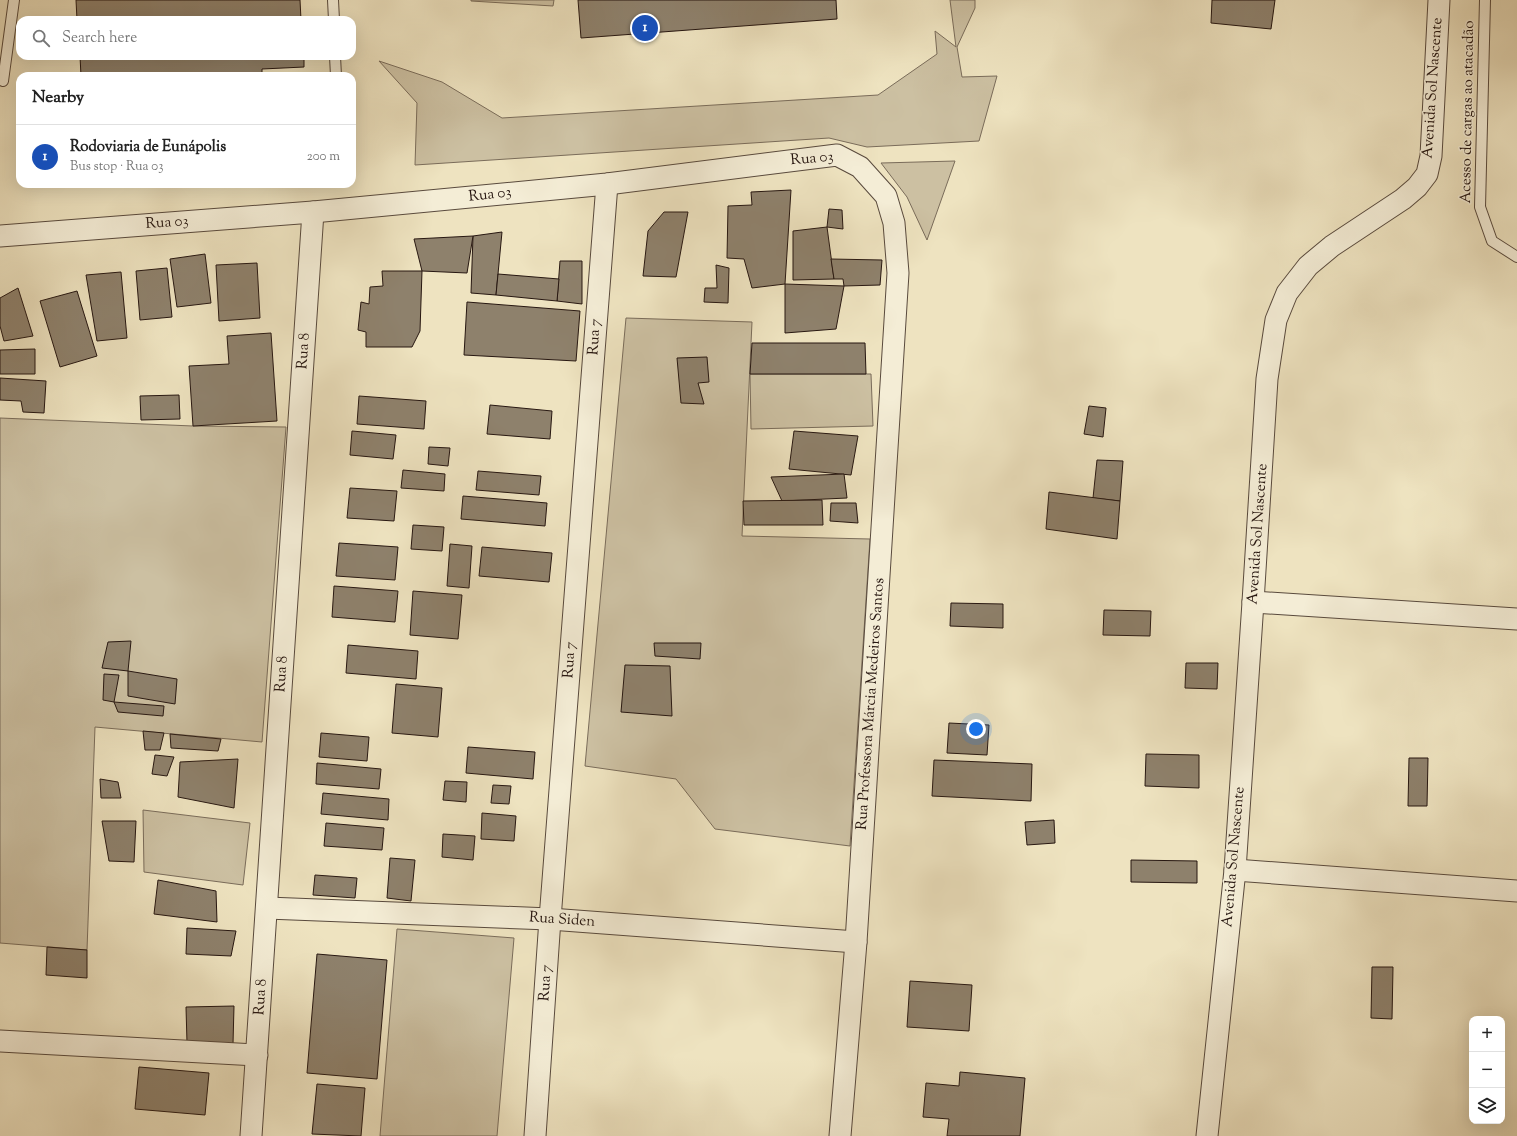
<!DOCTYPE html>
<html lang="en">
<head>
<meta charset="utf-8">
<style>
	:root { --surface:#fff; --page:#f2f2f2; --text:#222; --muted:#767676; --line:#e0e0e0; --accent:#ea580c }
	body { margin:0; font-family:"Sorts Mill Goudy",serif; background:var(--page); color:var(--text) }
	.controls { position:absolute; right:12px; bottom:12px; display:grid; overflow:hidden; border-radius:8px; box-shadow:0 4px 16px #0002 }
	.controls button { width:36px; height:36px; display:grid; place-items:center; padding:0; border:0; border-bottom:1px solid var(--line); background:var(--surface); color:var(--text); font:20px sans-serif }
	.you { position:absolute; left:976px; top:729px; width:14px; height:14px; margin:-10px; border:3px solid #fff; border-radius:50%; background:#1a73e8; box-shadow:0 0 0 6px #1a73e833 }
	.badge { display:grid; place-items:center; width:26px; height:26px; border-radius:50%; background:var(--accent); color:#fff; font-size:13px; font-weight:700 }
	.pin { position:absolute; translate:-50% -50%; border:2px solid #fff; box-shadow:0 1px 4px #0006 }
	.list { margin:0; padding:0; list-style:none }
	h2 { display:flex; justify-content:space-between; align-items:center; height:52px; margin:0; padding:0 16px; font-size:17px }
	h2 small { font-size:13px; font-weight:400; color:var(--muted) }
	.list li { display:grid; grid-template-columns:26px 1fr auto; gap:12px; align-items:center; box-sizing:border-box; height:64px; padding:0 16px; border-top:1px solid var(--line) }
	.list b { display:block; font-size:15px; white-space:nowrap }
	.list p { margin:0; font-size:13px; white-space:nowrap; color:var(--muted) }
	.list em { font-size:13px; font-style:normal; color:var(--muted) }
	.icon { flex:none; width:22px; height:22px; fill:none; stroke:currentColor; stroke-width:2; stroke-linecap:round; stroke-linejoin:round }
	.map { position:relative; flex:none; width:1517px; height:1136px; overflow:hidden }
	.search { position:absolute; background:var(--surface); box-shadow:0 4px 16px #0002; left:16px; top:16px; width:340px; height:44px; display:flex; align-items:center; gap:10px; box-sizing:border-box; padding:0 14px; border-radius:12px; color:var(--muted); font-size:15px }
	.panel { position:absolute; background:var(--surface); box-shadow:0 4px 16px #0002; left:16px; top:72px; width:340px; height:116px; border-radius:12px }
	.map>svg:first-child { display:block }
	.green { fill:#ccc0a2; stroke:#7a6c5a }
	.building { fill:#8e816c; stroke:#271711 }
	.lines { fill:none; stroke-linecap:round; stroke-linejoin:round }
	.service-casing { stroke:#594a3d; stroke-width:12 }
	.minor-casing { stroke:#594a3d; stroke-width:23 }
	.service { stroke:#f4edd6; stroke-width:10 }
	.minor { stroke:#f4edd6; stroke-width:21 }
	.labels { text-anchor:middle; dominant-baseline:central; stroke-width:3; stroke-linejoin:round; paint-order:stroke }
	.street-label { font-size:15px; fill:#271711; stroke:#f4edd6 }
</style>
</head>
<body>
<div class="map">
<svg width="1517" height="1136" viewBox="0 0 1517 1136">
	<rect width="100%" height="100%" fill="#eee3c0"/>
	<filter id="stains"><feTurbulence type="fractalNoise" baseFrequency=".005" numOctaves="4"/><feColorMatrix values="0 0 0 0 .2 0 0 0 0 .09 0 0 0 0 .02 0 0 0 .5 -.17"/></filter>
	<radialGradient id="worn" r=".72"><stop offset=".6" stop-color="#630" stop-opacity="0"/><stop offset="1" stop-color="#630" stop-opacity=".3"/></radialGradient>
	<g class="green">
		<polygon points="471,0 554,0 553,6 471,1"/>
		<polygon points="950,0 975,0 975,8 957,47 962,77 997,76 979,141 867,147 829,138 415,165 417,103 379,61 442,82 502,118 878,95 937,54 935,31 956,47"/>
		<polygon points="955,161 927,240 907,197 881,163"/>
		<polygon points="626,318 752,322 742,536 870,539 850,846 715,829 676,779 585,766"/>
		<polygon points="750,374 871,374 873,426 751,429"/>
		<polygon points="0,418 193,426 286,427 262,742 95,727 87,950 0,943"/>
		<polygon points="143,810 250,823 243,885 144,872"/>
		<polygon points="397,929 514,938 497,1136 380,1136"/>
	</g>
	<g class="building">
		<polygon points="76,0 300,0 301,20 77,20"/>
		<polygon points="578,0 836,0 837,19 581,38"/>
		<polygon points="1212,0 1275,0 1271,29 1211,23"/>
		<polygon points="80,56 304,56 304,67 262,69 262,76 117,76 117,74 81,76"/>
		<polygon points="791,190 785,284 752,288 744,259 727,258 728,206 752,205 751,192"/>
		<polygon points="829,209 842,210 843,229 827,227"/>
		<polygon points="664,212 688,212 676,277 643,276 648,231"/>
		<polygon points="827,227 834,279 793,280 793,231"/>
		<polygon points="502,232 496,295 471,293 473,236"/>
		<polygon points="473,236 467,273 422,271 414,239"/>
		<polygon points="205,254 211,303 177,307 170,259"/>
		<polygon points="831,259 882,260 880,285 844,286 843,279 834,279"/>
		<polygon points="560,261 582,261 582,304 557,301"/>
		<polygon points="257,263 260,318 219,321 216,265"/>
		<polygon points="716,265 729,268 728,303 704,302 705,288 717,288"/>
		<polygon points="167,268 172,317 140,320 136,271"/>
		<polygon points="382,271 422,271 420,331 412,347 366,347 366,332 358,330 361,302 369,304 370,287 383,286"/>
		<polygon points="121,272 127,338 97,341 86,275"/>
		<polygon points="498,274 559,279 557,301 496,295"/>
		<polygon points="785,284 844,286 836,329 785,333"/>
		<polygon points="18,288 33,336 4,341 0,326 0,298"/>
		<polygon points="77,291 97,356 60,367 40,301"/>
		<polygon points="467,302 580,311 576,361 464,355"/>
		<polygon points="271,333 277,421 193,426 189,366 229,364 227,336"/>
		<polygon points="752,343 865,343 866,374 750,374"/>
		<polygon points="35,349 35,374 0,374 0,350"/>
		<polygon points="707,357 709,382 698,383 704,404 681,403 677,358"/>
		<polygon points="0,378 46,381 44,413 23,412 21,401 0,400"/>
		<polygon points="179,395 180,419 141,420 140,396"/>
		<polygon points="359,396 426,401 424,429 357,424"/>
		<polygon points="490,405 552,411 550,439 487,434"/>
		<polygon points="1089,406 1106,408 1103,437 1084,434"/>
		<polygon points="352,431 396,435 393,459 350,455"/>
		<polygon points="794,431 858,436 851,475 789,469"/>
		<polygon points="429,447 450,448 448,466 428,464"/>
		<polygon points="1097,460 1123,461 1120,501 1093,498"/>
		<polygon points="403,470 445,474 444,491 401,488"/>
		<polygon points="478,471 541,476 539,495 476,490"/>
		<polygon points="844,474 847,498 782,501 771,477"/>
		<polygon points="350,488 397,491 394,521 347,518"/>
		<polygon points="1049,492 1120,501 1117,539 1046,529"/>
		<polygon points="463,496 547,503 545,526 461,519"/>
		<polygon points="822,500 823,525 744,525 743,501"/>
		<polygon points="831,503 856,503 858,523 830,521"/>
		<polygon points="413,525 444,527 442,551 411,549"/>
		<polygon points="339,543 398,547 395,580 336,576"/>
		<polygon points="450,544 472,546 469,588 447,586"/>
		<polygon points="482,547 552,553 549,582 479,576"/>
		<polygon points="334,586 398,591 395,622 332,617"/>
		<polygon points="413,591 462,595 458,639 410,635"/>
		<polygon points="951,603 1003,604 1003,628 950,626"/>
		<polygon points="1104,610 1151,611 1150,636 1103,635"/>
		<polygon points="131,641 128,671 102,668 108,642"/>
		<polygon points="654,643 701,643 700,659 655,656"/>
		<polygon points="348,645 418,651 416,679 346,673"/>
		<polygon points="1186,663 1218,663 1217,689 1185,688"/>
		<polygon points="625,665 670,666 672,716 621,712"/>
		<polygon points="128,671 177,679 175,704 128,696"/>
		<polygon points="104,674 119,675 114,702 103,700"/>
		<polygon points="396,684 442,688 438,737 392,733"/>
		<polygon points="114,702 164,706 163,716 118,712"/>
		<polygon points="949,723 989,725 987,755 947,753"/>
		<polygon points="143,731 164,733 160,750 145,750"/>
		<polygon points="321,733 369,737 367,761 319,757"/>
		<polygon points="170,734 221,739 218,751 171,748"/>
		<polygon points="468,747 535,752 533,779 466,773"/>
		<polygon points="1146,754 1199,755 1199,788 1145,786"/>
		<polygon points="155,755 174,757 167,776 152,774"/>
		<polygon points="1409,758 1428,758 1427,806 1408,806"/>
		<polygon points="238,759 234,808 178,797 180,762"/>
		<polygon points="934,760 1032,764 1031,801 932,796"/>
		<polygon points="317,763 381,769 379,789 316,784"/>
		<polygon points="100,779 118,782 121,798 101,798"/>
		<polygon points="445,781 467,782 466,802 443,800"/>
		<polygon points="493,785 511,786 509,804 491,803"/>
		<polygon points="323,793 389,799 388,820 321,814"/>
		<polygon points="482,813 516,816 514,841 481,839"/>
		<polygon points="1054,820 1055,843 1027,845 1025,822"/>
		<polygon points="102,821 136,821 134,862 109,861"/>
		<polygon points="326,823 384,828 382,850 324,846"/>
		<polygon points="443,834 475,836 473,860 442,857"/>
		<polygon points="390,858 415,860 411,901 387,898"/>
		<polygon points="1131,860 1197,861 1197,883 1131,882"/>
		<polygon points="315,875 357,878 355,898 313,895"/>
		<polygon points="158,880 216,891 217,922 154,914"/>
		<polygon points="187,928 236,931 231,956 186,954"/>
		<polygon points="47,947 87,950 87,978 46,975"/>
		<polygon points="317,954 387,960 377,1079 307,1073"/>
		<polygon points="1372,967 1393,967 1392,1019 1371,1018"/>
		<polygon points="910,981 972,985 969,1031 907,1027"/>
		<polygon points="234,1006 233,1044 187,1043 186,1007"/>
		<polygon points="139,1067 209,1073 205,1115 135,1109"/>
		<polygon points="960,1072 1025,1078 1020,1136 947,1136 949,1119 923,1117 926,1083 959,1086"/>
		<polygon points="317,1084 365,1088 361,1136 312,1134"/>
	</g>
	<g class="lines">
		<defs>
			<g id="service">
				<polyline points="333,0 334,20"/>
				<polyline points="1485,0 1480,207 1492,241 1517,257"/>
				<polyline points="335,56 336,76"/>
				<polyline points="3,81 14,0"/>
			</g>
			<g id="minor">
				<polyline points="0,236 313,212 607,184 837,155 860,167 886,196 894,223 898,273 856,942 840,1136"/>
				<polyline points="1253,602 1517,619"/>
				<polyline points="1235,870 1517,891"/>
				<polyline points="267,908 550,919 856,942"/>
				<polyline points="0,1041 257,1055"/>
				<polyline points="251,1136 313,212"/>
				<polyline points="535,1136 550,919 607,184"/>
				<polyline points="1207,1136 1235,870 1253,602 1267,379 1276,320 1287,293 1308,266 1332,246 1403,199 1417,187 1427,174 1431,156 1439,0"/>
			</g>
		</defs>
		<use href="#service" class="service-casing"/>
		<use href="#minor" class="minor-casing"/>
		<use href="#service" class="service"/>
		<use href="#minor" class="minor"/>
	</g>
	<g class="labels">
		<g class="street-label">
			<text transform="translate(1433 88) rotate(-86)">Avenida Sol Nascente</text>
			<text transform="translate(1468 112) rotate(-89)">Acesso de cargas ao atacadão</text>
			<text transform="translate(812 159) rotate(-5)">Rua 03</text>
			<text transform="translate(490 195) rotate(-6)">Rua 03</text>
			<text transform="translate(167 223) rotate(-4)">Rua 03</text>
			<text transform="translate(595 337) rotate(-86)">Rua 7</text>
			<text transform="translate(304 351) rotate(-86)">Rua 8</text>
			<text transform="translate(1258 534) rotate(-86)">Avenida Sol Nascente</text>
			<text transform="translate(570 660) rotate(-86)">Rua 7</text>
			<text transform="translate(282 674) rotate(-86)">Rua 8</text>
			<text transform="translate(871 704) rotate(-86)">Rua Professora Márcia Medeiros Santos</text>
			<text transform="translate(1234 857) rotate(-85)">Avenida Sol Nascente</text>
			<text transform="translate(562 920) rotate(4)">Rua Siden</text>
			<text transform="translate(546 983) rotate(-86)">Rua 7</text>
			<text transform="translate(261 997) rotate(-86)">Rua 8</text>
		</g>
	</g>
	<rect width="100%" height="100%" filter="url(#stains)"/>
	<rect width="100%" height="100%" fill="url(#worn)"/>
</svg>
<div class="controls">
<button>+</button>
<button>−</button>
<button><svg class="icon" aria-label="layers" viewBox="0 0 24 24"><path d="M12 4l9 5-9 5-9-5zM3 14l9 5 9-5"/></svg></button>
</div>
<div class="you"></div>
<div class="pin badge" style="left:645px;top:28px;background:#1a4fb4">1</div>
<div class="search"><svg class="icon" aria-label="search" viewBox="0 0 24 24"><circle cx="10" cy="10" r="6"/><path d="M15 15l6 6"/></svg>Search here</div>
<section class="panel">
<h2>Nearby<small></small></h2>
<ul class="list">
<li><span class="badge" style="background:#1a4fb4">1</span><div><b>Rodoviaria de Eunápolis</b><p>Bus stop · Rua 03</p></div><em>200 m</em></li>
</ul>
</section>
</div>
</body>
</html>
